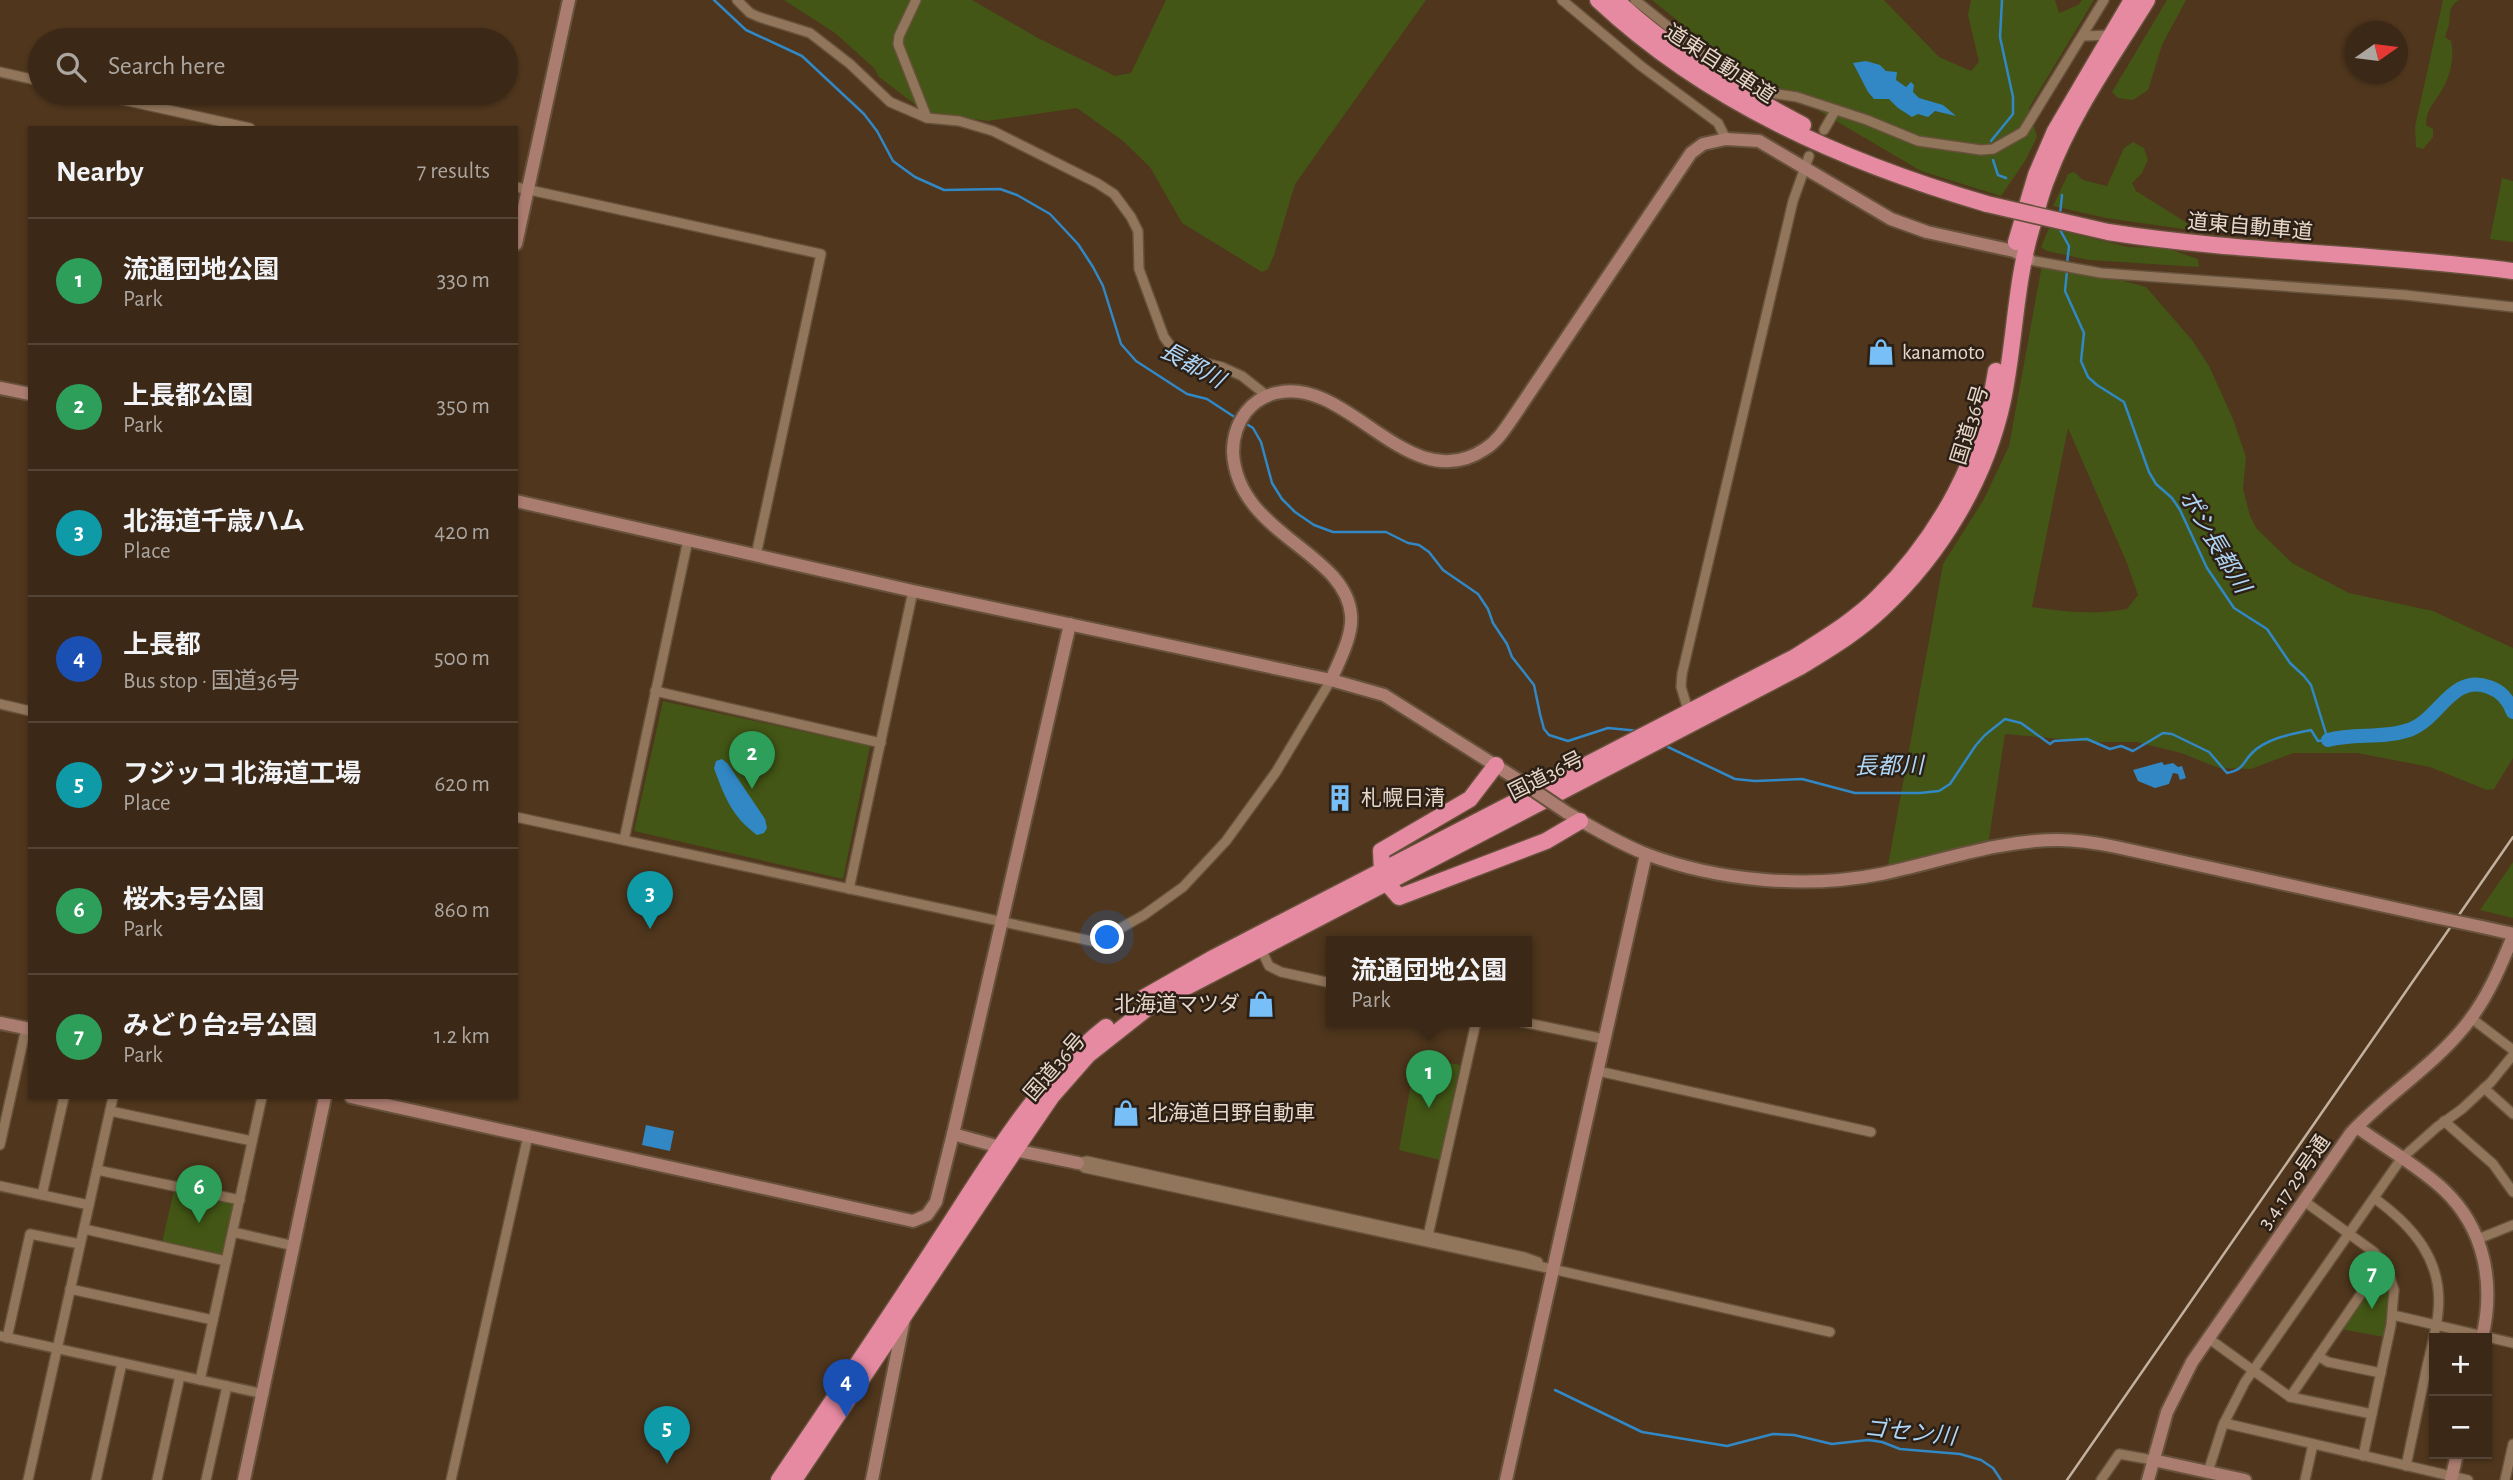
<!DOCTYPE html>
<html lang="en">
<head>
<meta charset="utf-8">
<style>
	:root { --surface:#3b2816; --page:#463423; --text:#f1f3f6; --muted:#aca6a1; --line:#544435; --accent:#d6ab8b }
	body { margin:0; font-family:"Alegreya Sans","Noto Sans JP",sans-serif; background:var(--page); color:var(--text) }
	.controls { position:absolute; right:21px; bottom:21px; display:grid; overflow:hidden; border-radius:0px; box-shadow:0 2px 5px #0004 }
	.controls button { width:63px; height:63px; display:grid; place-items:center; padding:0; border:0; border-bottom:2px solid var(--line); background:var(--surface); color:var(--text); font:35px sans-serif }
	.compass { position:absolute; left:2345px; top:21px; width:63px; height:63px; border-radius:50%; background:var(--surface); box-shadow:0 2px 5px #0004; rotate:76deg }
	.you { position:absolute; left:1108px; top:938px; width:24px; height:24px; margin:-18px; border:5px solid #fff; border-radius:50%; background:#1a73e8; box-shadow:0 0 0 10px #1a73e833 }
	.badge { display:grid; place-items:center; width:46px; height:46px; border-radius:50%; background:var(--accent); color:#fff; font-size:23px; font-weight:700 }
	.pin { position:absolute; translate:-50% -58px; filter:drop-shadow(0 2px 4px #0008) }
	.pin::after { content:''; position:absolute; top:37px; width:24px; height:21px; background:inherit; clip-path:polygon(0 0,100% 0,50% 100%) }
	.popup { position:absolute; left:1326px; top:936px; width:206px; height:91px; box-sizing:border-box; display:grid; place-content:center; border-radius:0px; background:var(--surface); filter:drop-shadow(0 2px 5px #0005); font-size:23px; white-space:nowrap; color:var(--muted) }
	.popup b { font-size:26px; color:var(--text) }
	.popup::after { content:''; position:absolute; left:50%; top:100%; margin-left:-14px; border:14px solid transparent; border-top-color:var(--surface) }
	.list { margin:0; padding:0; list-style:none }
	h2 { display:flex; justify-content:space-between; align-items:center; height:91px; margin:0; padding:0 28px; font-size:30px }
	h2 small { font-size:23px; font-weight:400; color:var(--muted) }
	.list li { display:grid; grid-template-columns:46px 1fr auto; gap:21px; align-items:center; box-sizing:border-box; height:126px; padding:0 28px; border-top:2px solid var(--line) }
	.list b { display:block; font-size:26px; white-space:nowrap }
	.list p { margin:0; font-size:23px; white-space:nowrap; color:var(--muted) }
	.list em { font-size:23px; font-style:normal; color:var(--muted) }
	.icon { flex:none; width:38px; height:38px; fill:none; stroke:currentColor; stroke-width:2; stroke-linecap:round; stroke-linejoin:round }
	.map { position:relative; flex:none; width:2513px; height:1480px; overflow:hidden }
	.search { position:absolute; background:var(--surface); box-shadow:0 2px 5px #0004; left:28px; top:28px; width:490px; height:77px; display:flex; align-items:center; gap:18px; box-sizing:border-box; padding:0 24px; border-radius:38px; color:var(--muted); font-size:26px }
	.panel { position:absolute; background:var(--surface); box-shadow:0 2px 5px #0004; left:28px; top:126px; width:490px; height:973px; border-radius:0px }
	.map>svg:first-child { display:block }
	.green { fill:#435615; fill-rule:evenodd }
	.water { fill:#3188c5 }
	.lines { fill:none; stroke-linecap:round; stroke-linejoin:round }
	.stream { stroke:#3188c5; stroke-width:2.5 }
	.river { stroke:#3188c5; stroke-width:14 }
	.street-casing { stroke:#66513b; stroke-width:12 }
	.secondary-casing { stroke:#66513b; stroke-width:16 }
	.highway-casing { stroke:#66513b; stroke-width:19 }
	.street { stroke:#92765b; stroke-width:9 }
	.secondary { stroke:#ab7c70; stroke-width:12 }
	.highway { stroke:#e68aa1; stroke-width:16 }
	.rail { stroke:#c3b1a0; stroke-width:2.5 }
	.secondary-bridge-casing { stroke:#66513b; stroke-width:16; stroke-linecap:butt }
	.highway-bridge-casing { stroke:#66513b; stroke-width:19; stroke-linecap:butt }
	.secondary-bridge { stroke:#ab7c70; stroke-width:12 }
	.highway-bridge { stroke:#e68aa1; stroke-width:16 }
	.labels { text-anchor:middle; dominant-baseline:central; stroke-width:5; stroke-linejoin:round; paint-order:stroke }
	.street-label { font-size:21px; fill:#e8d8ca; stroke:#2c2016 }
	.poi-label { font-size:21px; fill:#e8d8ca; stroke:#2c2016; text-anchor:start }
	.water-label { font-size:23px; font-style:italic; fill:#aed5f5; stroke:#2c2016 }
</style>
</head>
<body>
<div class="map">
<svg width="2513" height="1480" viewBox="0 0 2513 1480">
	<rect width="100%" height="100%" fill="#4f361d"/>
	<g class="green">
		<polygon points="784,0 972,0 1038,38 1115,76 1131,73 1166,0 1426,0 1295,184 1274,255 1268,269 1262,272 1182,223 1150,167 1123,141 1077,108 988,121 925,112 879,77 874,68 835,33"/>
		<polygon points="1652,0 1884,0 1939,57 1971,71 1979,62 1968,15 1971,0 2055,0 2059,13 2078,5 2082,0 2094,0 2029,108 2037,137 2025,161 2001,196 1921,171 1712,48"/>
		<polygon points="2167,0 2186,0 2162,45 2148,90 2133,100 2118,98 2112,92"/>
		<path d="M2443 0H2459C2447 8 2451 13 2449 25 2448 29 2446 33 2445 37L2451 41C2455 56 2450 77 2442 90 2435 102 2426 109 2426 125L2433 129V137L2423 149 2416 147 2415 127Z"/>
		<polygon points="2133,142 2144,148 2148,160 2142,173 2132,183 2136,191 2187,223 2190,230 2106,218 2053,206 2068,174 2074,172 2083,180 2107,186 2124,148"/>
		<polygon points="2502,178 2513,181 2513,242 2490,239"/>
		<polygon points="2049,228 2128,247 2166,248 2198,259 2199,267 2089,260 2047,251 2041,247"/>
		<path d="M2043 259 2146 287 2192 340 2209 366 2233 419 2246 457 2243 489 2250 516 2257 529 2292 563 2349 593 2433 611 2513 648V758L2494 789 2487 790 2430 767 2357 753H2293L2251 769 2219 768 2181 753 2137 742H2094L2005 734 1987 852 1886 876 1943 564 1984 499 2009 446ZM2068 428 2127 563 2138 595 2127 609C2095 615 2064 612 2032 607Z"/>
		<polygon points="663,701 870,746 843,879 634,831"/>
		<polygon points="2513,862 2513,918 2480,910"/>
		<polygon points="1416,1057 1460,1065 1440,1160 1399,1150"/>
		<polygon points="174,1190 236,1202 224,1257 162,1243"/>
		<path d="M2379 1274H2384C2393 1299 2390 1311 2384 1337L2341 1329Z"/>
	</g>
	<g class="water">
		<polygon points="1866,61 1880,65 1886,71 1897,72 1896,80 1906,87 1911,82 1914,85 1913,92 1919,98 1943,105 1956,116 1935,111 1928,117 1918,114 1912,117 1898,108 1889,99 1874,99 1868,92 1853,63"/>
		<path d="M722 759 728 764 765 819 767 828 764 833 757 835C732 817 724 796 714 768L716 761Z"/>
		<polygon points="2162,762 2164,765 2173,763 2178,767 2182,766 2186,778 2180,780 2178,774 2173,773 2169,784 2155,788 2138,781 2133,770"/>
		<polygon points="646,1125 674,1131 670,1151 642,1145"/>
	</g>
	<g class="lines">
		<g class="stream">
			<polyline points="714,0 746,30 802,56 864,114 877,131 893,161 915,177 944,190 1000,189 1017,195 1050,214 1078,244 1093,267 1103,286 1121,344 1136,361 1187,394 1207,399 1236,418"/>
			<polyline points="1991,141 2013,114 2013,97 2000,37 2002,0"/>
			<polyline points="1993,160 1998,175 2006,178"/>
			<polyline points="2060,215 2062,195"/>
			<polyline points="2059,228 2069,246 2067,264"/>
			<polyline points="1245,423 1253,428 1261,442 1272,483 1282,499 1295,512 1314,525 1333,532 1386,532 1408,543 1419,545 1429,552 1443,570 1478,594 1488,609 1493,623 1507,644 1512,657 1534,685 1540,714 1544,729 1549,735 1568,741 1608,728 1639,731"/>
			<path d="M1668 747 1735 779 1755 781 1802 779 1855 793H1920L1939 791 1950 784 1976 745 1985 735 2005 719 2021 723 2050 744 2054 741 2087 739 2110 749 2121 746 2133 751 2163 733 2172 734 2209 752 2227 773C2244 770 2242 763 2252 753 2267 738 2292 734 2311 730L2318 741 2328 740 2311 685 2304 676 2290 663 2267 629 2234 608 2207 568 2180 510 2172 498 2156 484 2149 472 2124 402 2097 385 2088 377 2081 361 2084 333 2065 291 2067 271"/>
			<polyline points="1555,1390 1642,1432 1727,1446 1773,1434 1794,1435 1832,1444 1868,1440 1882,1442 1900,1449 1960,1454 1981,1460 1993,1468 2001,1480"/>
		</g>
		<path class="river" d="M2328 740C2355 733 2382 739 2409 730 2439 720 2452 673 2489 687 2501 691 2509 701 2513 712"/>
		<defs>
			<g id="street">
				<polyline points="737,0 750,13 759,17 810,33 850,64 890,102 927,118 959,121 993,131 1097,183 1114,194 1131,217 1138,231 1139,269 1164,337 1175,352 1188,359 1222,367 1242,376 1266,395"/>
				<polyline points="916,0 899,36 898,44 927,118"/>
				<polyline points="1562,0 1641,66 1718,123 1726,139"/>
				<polyline points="1635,0 1710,60 1764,92 1797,97 1867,120 1918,141 1981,150 1993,149 2023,132 2104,0"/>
				<polyline points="2083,36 2111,35"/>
				<polyline points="0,72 40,81"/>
				<polyline points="92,93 250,128"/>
				<polyline points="1824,130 1835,111"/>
				<polyline points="516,187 821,254 756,555"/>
				<polyline points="2029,260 2101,273 2405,295 2513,307"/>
				<polyline points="655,691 881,743"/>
				<polyline points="0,704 30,711"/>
				<polyline points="1689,713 1681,687 1682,674 1793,201 1809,156"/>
				<polyline points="516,817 1096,942 1144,915 1183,887 1226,841 1276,772 1331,680"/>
				<polyline points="624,840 688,540"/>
				<polyline points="849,889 913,591"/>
				<polyline points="1259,945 1269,966 1281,972 1331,983"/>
				<polyline points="2471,1018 2513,1050"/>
				<polyline points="1522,1022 1605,1039"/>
				<polyline points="1598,1071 1871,1132"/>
				<polyline points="2484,1088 2513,1114"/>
				<polyline points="110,1111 252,1141"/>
				<polyline points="2444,1121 2493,1164 2513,1192"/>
				<polyline points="0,1145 26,1028"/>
				<polyline points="1078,1163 1085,1168 1552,1269 1830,1332"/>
				<polyline points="1078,1163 1087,1161 1524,1257 1538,1262"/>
				<polyline points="97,1170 240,1200"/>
				<polyline points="0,1186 89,1205"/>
				<polyline points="42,1195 64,1097"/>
				<path d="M2374 1198C2413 1226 2444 1261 2438 1313 2436 1331 2431 1349 2427 1366 2420 1399 2413 1432 2406 1466"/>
				<polyline points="2304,1201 2374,1252 2386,1266 2394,1290 2391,1325 2363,1456"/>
				<polyline points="84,1229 226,1261"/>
				<polyline points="233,1232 294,1246"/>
				<polyline points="2478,1239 2513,1225"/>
				<polyline points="1427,1240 1476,1022"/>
				<polyline points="70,1289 213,1320"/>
				<polyline points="2393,1315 2513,1343"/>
				<polyline points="0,1336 264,1394"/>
				<polyline points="7,1338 30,1234 80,1244"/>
				<polyline points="2208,1338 2290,1397 2372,1414"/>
				<polyline points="2318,1356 2328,1362 2381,1373"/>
				<polyline points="200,1380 262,1097"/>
				<polyline points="2290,1397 2383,1262"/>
				<polyline points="2224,1423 2468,1480"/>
				<polyline points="2208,1472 2223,1425 2245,1382 2401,1159 2437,1127 2462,1109 2491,1082 2513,1055"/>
				<polyline points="28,1480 113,1097"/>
				<polyline points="96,1480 122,1363"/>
				<polyline points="157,1480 180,1376"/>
				<polyline points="206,1480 227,1386"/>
				<polyline points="451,1480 528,1136"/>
				<polyline points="2101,1480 2119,1454 2153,1460"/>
				<polyline points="2305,1480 2313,1444"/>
				<polyline points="2505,1480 2513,1444"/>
			</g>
			<g id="secondary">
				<polyline points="516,244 569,0"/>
				<polyline points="0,388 30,394"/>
				<polyline points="516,501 913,591 1331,680 1384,695 1520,781"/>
				<path d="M1331 680C1339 661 1353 636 1351 615 1346 551 1237 535 1233 452 1233 438 1237 424 1246 412 1254 402 1263 396 1276 393 1348 375 1409 500 1485 449 1499 440 1507 426 1516 413L1691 153 1703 144 1726 139 1759 141 1891 219 1927 232 2014 251 2029 259"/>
				<path d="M1566 812C1591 827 1618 843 1646 854 1718 881 1806 889 1881 874 1939 862 1998 840 2058 840 2077 840 2097 843 2116 847L2430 916"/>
				<polyline points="2482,927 2513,934"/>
				<polyline points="0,1023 30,1029"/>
				<polyline points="351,1097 913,1221 927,1215 936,1202 953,1134 1070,624"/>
				<path d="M2357 1127C2384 1147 2420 1167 2444 1190 2485 1229 2495 1284 2482 1338"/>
				<polyline points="953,1134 1000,1147 1078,1163"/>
				<polyline points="2153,1460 2245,1480"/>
				<polyline points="244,1480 325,1097"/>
				<polyline points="872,1480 904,1319"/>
				<polyline points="1506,1480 1646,854"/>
				<path d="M2148 1480 2167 1412 2192 1362 2351 1133C2386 1095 2432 1067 2465 1026 2487 999 2500 968 2513 936"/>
				<polyline points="2451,1480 2457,1454"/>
			</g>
			<g id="highway">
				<path d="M1598 0C1708 103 1844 162 1987 204"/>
				<path d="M1616 0C1668 50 1740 92 1803 125"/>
				<path d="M2108 232C2242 253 2378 253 2513 271"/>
				<polyline points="2016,242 2036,175 2055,131 2132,0"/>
				<polyline points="1382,871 1381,851 1470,799 1496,765"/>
				<polyline points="1386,882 1399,897 1546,841 1580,821"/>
				<path d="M1143 998 1215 957 1795 657C1823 639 1854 621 1878 597 1939 537 1983 456 1996 371"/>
				<path d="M779 1480C832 1402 885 1324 936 1245 987 1168 1033 1085 1106 1027"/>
				<path d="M794 1480 1015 1150 1052 1096 1088 1055 1150 1006 1800 667C1829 649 1858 632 1882 609 1941 554 1986 479 2003 400 2015 343 2015 283 2032 227 2037 210 2041 192 2048 176 2071 114 2112 57 2147 0"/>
			</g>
		</defs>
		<use href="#street" class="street-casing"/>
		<use href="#secondary" class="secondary-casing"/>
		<use href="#highway" class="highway-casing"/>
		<use href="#street" class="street"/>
		<use href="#secondary" class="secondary"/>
		<use href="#highway" class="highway"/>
		<polyline class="rail" points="2067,1480 2513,837"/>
		<defs>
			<g id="secondary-bridge">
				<polyline points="1520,781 1566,812"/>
				<polyline points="2430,916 2482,927"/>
			</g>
			<polyline id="highway-bridge" points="1987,204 2108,232"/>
		</defs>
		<use href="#secondary-bridge" class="secondary-bridge-casing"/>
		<use href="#highway-bridge" class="highway-bridge-casing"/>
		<use href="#secondary-bridge" class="secondary-bridge"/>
		<use href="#highway-bridge" class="highway-bridge"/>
	</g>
	<defs>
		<symbol id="shop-bare" viewBox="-9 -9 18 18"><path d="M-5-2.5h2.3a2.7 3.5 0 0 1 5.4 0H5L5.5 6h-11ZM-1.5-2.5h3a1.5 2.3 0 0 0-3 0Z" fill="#78bff8" stroke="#2c2016" stroke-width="2.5" paint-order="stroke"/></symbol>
		<symbol id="building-bare" viewBox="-9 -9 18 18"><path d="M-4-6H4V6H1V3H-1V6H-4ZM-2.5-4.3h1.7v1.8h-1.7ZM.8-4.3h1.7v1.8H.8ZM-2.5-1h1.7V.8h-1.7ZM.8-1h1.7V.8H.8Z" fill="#78bff8" stroke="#2c2016" stroke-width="2.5" paint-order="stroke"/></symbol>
	</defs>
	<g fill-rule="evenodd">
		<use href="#shop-bare" x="1862" y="333" width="38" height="38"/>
		<use href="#building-bare" x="1321" y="779" width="38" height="38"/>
		<use href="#shop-bare" x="1242" y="985" width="38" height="38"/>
		<use href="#shop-bare" x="1107" y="1094" width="38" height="38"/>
	</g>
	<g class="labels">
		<g class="street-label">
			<text transform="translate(1720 64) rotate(33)">道東自動車道</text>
			<text transform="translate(2250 227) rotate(5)">道東自動車道</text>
			<text transform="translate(1970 425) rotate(-73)">国道36号</text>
			<text transform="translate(1546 776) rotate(-27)">国道36号</text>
			<text transform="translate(1055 1067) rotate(-49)">国道36号</text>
			<text transform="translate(2294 1182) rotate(-55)">3.4.17 29号通</text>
		</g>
		<g class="poi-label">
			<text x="1902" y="352">kanamoto</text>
			<text x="1361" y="798">札幌日清</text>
			<text x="1240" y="1004" text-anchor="end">北海道マツダ</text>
			<text x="1147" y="1113">北海道日野自動車</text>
		</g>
		<g class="water-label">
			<text transform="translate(1192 366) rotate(29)">長都川</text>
			<text transform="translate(2214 542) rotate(59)">ポシ長都川</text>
			<text transform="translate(1889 767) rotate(-1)">長都川</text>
			<text transform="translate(1910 1433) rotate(6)">ゴセン川</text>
		</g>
	</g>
</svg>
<div class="controls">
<button>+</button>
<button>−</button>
</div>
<svg class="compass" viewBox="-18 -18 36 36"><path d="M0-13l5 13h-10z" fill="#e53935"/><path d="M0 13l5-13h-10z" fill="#aca6a1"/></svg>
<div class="you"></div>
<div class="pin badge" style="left:1429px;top:1108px;background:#2e9e5b">1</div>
<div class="popup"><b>流通団地公園</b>Park</div>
<div class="pin badge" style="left:752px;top:789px;background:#2e9e5b">2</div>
<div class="pin badge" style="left:650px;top:929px;background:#0f9aa8">3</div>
<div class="pin badge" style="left:846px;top:1417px;background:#1a4fb4">4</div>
<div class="pin badge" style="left:667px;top:1464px;background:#0f9aa8">5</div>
<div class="pin badge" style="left:199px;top:1223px;background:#2e9e5b">6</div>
<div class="pin badge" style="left:2372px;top:1309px;background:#2e9e5b">7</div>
<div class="search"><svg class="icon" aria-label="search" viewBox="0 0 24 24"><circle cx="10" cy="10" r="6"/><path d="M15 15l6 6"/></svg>Search here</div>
<section class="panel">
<h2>Nearby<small>7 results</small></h2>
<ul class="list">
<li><span class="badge" style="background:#2e9e5b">1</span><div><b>流通団地公園</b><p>Park</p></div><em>330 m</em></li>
<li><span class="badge" style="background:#2e9e5b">2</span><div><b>上長都公園</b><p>Park</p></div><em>350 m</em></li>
<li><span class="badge" style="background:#0f9aa8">3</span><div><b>北海道千歳ハム</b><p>Place</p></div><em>420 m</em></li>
<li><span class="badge" style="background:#1a4fb4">4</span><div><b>上長都</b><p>Bus stop · 国道36号</p></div><em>500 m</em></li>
<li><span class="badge" style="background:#0f9aa8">5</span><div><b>フジッコ 北海道工場</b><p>Place</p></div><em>620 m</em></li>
<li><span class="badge" style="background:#2e9e5b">6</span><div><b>桜木3号公園</b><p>Park</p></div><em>860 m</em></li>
<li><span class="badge" style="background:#2e9e5b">7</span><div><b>みどり台2号公園</b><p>Park</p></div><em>1.2 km</em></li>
</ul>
</section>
</div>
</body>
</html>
